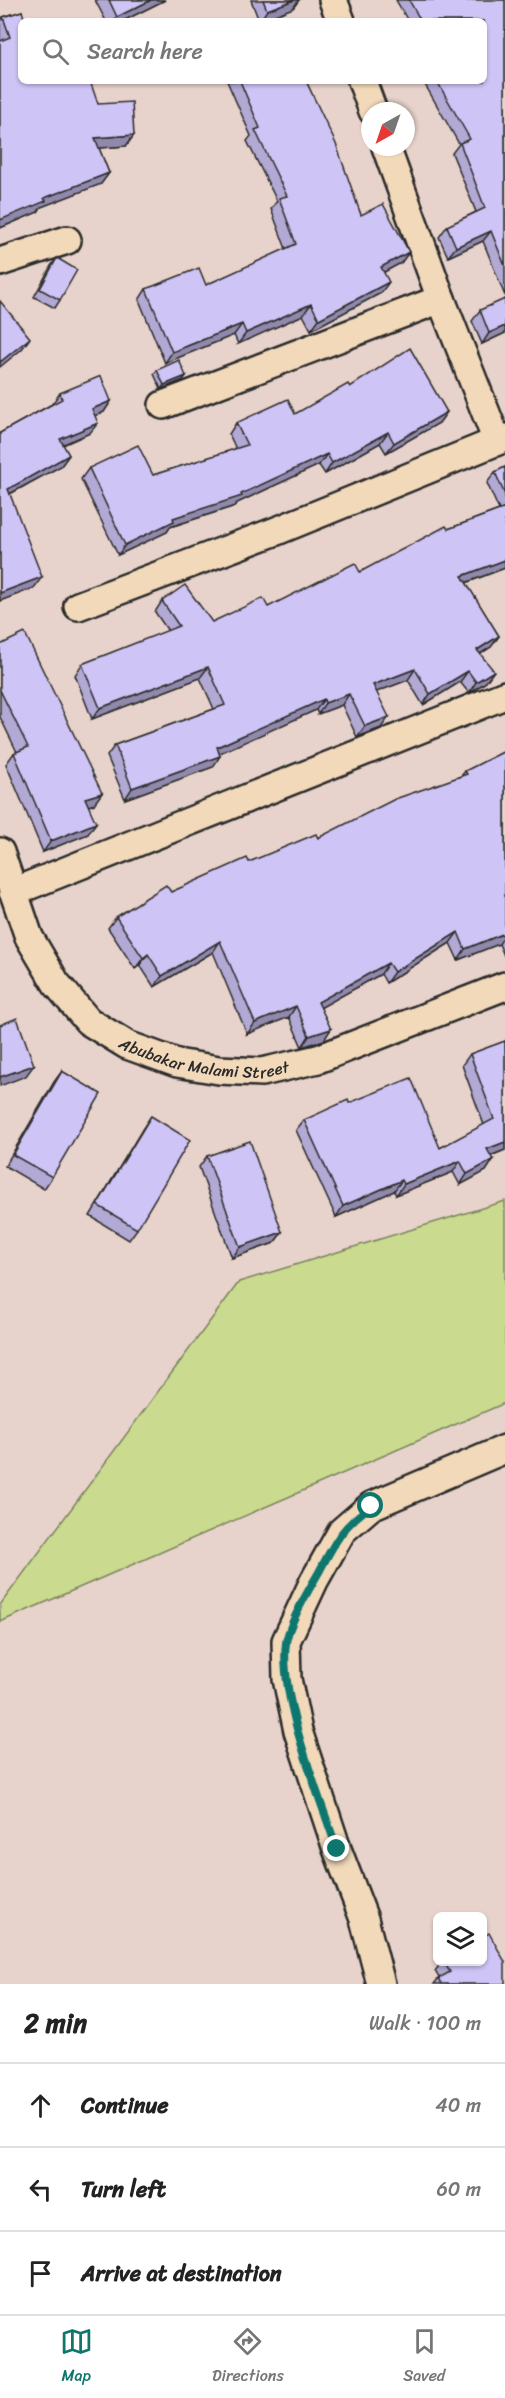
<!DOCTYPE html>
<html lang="en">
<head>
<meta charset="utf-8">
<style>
	:root { --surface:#fff; --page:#f6f6f6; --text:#222; --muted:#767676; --line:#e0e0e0; --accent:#0f766e }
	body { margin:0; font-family:Sriracha,sans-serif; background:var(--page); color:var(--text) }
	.controls { position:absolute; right:18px; bottom:18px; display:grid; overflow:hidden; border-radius:9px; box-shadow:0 2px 4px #0004 }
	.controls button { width:54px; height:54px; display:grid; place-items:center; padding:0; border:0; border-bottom:2px solid var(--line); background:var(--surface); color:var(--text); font:30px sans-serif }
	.compass { position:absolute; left:361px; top:102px; width:54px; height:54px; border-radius:50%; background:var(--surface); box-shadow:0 2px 4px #0004; rotate:220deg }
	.stop { position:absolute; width:18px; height:18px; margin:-14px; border:4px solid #0f766e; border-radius:50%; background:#fff }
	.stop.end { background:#0f766e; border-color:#fff; box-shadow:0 2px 6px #0008 }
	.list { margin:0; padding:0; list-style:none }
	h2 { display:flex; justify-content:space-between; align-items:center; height:78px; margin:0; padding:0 24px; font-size:26px }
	h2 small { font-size:20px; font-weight:400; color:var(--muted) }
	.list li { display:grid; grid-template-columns:39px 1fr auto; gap:18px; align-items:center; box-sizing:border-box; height:84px; padding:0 24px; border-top:2px solid var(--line) }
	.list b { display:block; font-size:22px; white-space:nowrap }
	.list em { font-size:20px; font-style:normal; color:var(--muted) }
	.icon { flex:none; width:33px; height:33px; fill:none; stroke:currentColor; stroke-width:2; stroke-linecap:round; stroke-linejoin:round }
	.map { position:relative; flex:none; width:505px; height:1984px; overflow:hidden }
	.search { position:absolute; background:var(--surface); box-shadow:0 2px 4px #0004; left:18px; right:18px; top:18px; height:66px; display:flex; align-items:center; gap:15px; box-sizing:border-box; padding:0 21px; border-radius:9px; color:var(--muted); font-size:22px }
	.sheet { height:330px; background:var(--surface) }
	nav { display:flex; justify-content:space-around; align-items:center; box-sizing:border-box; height:84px; border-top:2px solid var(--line); background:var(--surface); font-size:16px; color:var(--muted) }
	nav a { display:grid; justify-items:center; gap:3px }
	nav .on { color:var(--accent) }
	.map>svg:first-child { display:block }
	.green { fill:#cadb8f; stroke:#7a835d; stroke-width:1.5 }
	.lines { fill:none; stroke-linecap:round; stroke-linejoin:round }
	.minor-casing { stroke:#2b2b2b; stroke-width:32 }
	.minor { stroke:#f2d9ba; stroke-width:27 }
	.wall { fill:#b2a9d4; stroke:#2b2b2b; stroke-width:1.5 }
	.shaded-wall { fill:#9189ac; stroke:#2b2b2b; stroke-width:1.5 }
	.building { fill:#cfc4f6; stroke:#2b2b2b; stroke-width:1.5 }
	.route { stroke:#0f766e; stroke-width:8 }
	.labels { text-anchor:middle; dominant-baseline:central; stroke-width:4.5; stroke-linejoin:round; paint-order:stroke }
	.street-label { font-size:16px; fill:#2b2b2b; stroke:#f2d9ba }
</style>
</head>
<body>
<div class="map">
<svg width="505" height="1984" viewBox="0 0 505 1984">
	<rect width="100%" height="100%" fill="#e8d3cc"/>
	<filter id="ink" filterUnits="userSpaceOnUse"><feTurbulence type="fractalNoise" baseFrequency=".0167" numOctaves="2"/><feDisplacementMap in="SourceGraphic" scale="12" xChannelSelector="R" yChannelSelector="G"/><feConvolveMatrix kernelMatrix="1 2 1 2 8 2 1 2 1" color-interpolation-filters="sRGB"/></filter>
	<g filter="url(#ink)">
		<polygon class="green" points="505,1201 505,1403 0,1622 0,1605 239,1282"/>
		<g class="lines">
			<defs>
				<g id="minor">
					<polyline points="333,0 341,21"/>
					<polyline points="362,81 373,111"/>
					<polyline points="386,147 441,299 497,441"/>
					<polyline points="0,262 67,240"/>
					<polyline points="163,405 441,299"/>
					<polyline points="78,606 279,530 505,438"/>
					<path id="s1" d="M0 852 29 937 56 983 88 1021 127 1045 177 1063 219 1070 262 1072 318 1059 505 986"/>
					<polyline points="13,892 505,695"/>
					<polyline points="381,1984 364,1919 337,1849 298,1731 287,1679 286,1641 314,1581 342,1531 371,1506 505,1449"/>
				</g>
			</defs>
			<use href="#minor" class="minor-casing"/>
			<use href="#minor" class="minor"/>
		</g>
		<g class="wall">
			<polygon points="95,0 165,0 123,21 106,21"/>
			<polygon points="251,0 299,0 293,8 260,21 259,21"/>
			<polygon points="396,0 468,0 468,1 505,0 505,296 483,241 448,257 439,237 447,226 476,212 452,153 459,144 423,81 484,81 484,21 408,21"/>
			<polygon points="22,11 21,81 98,104 134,135 126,146 99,148 109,173 101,184 41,207 38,212 0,228 0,22 3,17"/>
			<polygon points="227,81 309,81 307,83 361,215 409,252 401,263 384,272 381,293 311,330 303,315 238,344 234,335 165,363 139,300 146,289 206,285 286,249 271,209 277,201 247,141 251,136"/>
			<polygon points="57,258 60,300 55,308 34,297 51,266"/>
			<polygon points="480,310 505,333 482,344 472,321"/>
			<polygon points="157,370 186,376 183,380 161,389 154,374"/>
			<polygon points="350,387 447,412 439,423 386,453 380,443 325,474 319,465 237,503 235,506 170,527 167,532 118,555 81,479 89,468 153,475 236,449 229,434 236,423 295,414"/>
			<polygon points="60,393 111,401 104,412 95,415 90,433 63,445 69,455 61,466 10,494 34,588 0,601 0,433 52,404"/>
			<polygon points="505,467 505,568 466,583 499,636 491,647 480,654 486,682 469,693 460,682 423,705 408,680 376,692 381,728 357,737 342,705 318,714 316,710 219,753 213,767 125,799 107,756 115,745 214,709 200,678 92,719 75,675 82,664 168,631 155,612 162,601 212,622 268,607 360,572 448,529 499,510 487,483 495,472"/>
			<polygon points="0,645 94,804 88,806 88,834 43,852 6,764 14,753 17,752 0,717"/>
			<polygon points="505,751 505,958 499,944 458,960 450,943 386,983 381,974 321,1007 324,1040 302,1047 289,1017 247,1034 213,952 154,987 140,965 135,969 108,928 116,917 171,892 249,862 318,838 461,776 465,771"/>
			<polygon points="505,1041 505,1150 491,1156 493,1160 486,1171 460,1185 453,1172 396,1195 394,1191 336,1217 296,1130 304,1120 349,1103 440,1148 484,1125 462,1065 470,1054"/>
			<polygon points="62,1071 52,1177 44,1189 5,1166 54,1082"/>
			<polygon points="151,1116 137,1229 129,1240 90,1216 143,1128"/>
			<polygon points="207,1156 282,1232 274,1243 232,1258 199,1167"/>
			<polygon points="442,1962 483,1962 505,1984 434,1984 439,1978 435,1971"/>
		</g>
		<g class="shaded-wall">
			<polygon points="151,0 165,0 123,21 114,21 117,17"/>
			<polygon points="294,0 299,0 293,8 260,21 267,10"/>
			<polygon points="134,135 126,146 88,149 95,138"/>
			<polygon points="109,173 101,184 41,207 38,212 0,228 0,220 44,198"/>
			<polygon points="491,231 483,241 448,257 456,247"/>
			<polygon points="409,252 401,263 373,278 381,267"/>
			<polygon points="389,282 381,293 311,330 319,319"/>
			<polygon points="311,304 303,315 238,344 246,333"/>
			<polygon points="242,324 234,335 165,363 172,352"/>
			<polygon points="505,326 505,333 482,344 489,333"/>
			<polygon points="30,338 22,349 0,367 0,362"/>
			<polygon points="186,376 183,380 161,389 164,385"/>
			<polygon points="111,401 104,412 85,420 92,409"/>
			<polygon points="447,412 439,423 386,453 394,443"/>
			<polygon points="98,423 90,433 52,449 60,439"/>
			<polygon points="388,432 380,443 325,474 332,463"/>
			<polygon points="327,454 319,465 237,503 235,506 170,527 167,532 118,555 125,545 173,518 241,494"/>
			<polygon points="69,455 61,466 0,499 8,489"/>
			<polygon points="505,560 505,568 454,587 462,576"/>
			<polygon points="42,577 34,588 0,601 0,593"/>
			<polygon points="499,636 491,647 469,661 477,650"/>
			<polygon points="208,667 200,678 92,719 100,708"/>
			<polygon points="415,669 408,680 366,696 373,685"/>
			<polygon points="468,671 460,682 423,705 430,694"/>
			<polygon points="494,671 486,682 469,693 476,682"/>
			<polygon points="349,694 342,705 318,714 325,703"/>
			<polygon points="324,699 316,710 209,758 217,747"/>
			<polygon points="389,717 381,728 357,737 365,726"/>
			<polygon points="220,756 213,767 125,799 132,788"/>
			<polygon points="102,793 94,804 77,810 85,798"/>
			<polygon points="96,823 88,834 43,852 51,841"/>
			<polygon points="458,932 450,943 386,983 394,972"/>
			<polygon points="505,933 505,935 499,944 458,960 465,949"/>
			<polygon points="220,941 213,952 154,987 162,976"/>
			<polygon points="148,954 140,965 135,969 143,958"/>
			<polygon points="388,963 381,974 311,1013 318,1002"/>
			<polygon points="296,1006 289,1017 247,1034 255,1023"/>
			<polygon points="331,1029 324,1040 302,1047 309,1036"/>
			<polygon points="34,1065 26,1076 0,1086 0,1077"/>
			<polygon points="505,1142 505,1150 480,1160 487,1149"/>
			<polygon points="493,1160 486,1171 460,1185 467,1174"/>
			<polygon points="460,1161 453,1172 396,1195 404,1184"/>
			<polygon points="402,1180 394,1191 336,1217 343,1206"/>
			<polygon points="282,1232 274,1243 232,1258 240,1247"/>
		</g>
		<g class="building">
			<polygon points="109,0 151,0 117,17"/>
			<polygon points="263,0 294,0 267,10"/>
			<polygon points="409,0 468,0 468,1 471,0 505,0 505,266 491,231 456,247 447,226 485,208 460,143 470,139 437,81 484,81 484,21 421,21"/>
			<polygon points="22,11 25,21 21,21 21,81 90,81 98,104 132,102 134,135 95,138 109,173 44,198 46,201 0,220 0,41 10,37 3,17"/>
			<polygon points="240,81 306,81 336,144 361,215 383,204 409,252 381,267 389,282 319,319 311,304 246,333 242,324 172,352 146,289 199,268 206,285 296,244 279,198 287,196 255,130 260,128"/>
			<polygon points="57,258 77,270 60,300 40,289"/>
			<polygon points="505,299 505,326 489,333 480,310"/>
			<polygon points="0,301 30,338 0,362"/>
			<polygon points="410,348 447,412 394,443 388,432 332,463 327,454 241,494 242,496 173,518 174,521 125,545 89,468 138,445 153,475 247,445 236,423 288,399 295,414 348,384 350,387"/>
			<polygon points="179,360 186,376 164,385 157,370"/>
			<polygon points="101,376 111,401 92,409 98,423 60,439 69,455 8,489 42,577 0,593 0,433 62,399 60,393"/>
			<polygon points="505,467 505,495 495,472"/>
			<polygon points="505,508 505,560 462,576 499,636 477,650 494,671 476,682 468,671 430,694 415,669 373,685 389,717 365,726 349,694 325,703 324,699 217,747 220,756 132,788 115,745 225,705 208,667 100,708 82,664 179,626 162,601 185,585 212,622 263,598 268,607 355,563 360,572 446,526 448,529"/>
			<polygon points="25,633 102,793 85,798 96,823 51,841 14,753 28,747 0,690 0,645"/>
			<polygon points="505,751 505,933 465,949 458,932 394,972 388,963 318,1002 331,1029 309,1036 296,1006 255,1023 220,941 162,976 148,954 143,958 116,917 166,885 171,892 247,858 249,862 316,834 318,838 395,799 467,774 465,771"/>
			<polygon points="17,1018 34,1065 0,1077 0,1025"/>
			<polygon points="505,1041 505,1142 487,1149 493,1160 467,1174 460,1161 404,1184 402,1180 343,1206 304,1120 348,1100 349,1103 411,1078 440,1148 494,1119 470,1054"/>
			<polygon points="62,1071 101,1094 52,1177 13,1155"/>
			<polygon points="151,1116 190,1140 137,1229 97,1205"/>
			<polygon points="250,1141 282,1232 240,1247 207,1156"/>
			<polygon points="489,1933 505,1962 505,1984 442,1984 439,1978 450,1972 444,1962 483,1962 483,1937"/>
		</g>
	</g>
	<g class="lines" filter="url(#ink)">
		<path class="route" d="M337 1849C319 1795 279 1699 286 1643 288 1625 309 1589 319 1572 335 1542 342 1526 371 1506"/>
	</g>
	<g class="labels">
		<g class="street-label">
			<text stroke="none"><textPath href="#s1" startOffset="318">Abubakar Malami Street</textPath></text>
		</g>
	</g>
</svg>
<div class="controls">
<button><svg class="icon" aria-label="layers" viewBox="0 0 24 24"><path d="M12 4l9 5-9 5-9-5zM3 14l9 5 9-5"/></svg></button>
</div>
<svg class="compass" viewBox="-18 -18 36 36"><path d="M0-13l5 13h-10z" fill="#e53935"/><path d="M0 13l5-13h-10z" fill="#767676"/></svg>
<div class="stop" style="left:371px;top:1506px"></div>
<div class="stop end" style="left:337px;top:1849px"></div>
<div class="search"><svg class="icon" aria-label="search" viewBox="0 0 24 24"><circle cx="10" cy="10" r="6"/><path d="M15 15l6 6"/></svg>Search here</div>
</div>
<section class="sheet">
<h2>2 min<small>Walk · 100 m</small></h2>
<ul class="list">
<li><svg class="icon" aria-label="ahead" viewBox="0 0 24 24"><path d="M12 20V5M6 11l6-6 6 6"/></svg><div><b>Continue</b></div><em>40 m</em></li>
<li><svg class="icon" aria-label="left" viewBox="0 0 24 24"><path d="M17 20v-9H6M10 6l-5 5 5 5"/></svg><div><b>Turn left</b></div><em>60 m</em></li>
<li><svg class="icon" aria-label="arrive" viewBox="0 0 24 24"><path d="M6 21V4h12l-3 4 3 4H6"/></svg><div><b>Arrive at destination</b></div></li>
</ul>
</section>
<nav>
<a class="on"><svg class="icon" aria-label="map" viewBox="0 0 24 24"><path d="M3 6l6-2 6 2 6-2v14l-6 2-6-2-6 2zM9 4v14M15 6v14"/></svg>Map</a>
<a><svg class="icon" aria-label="directions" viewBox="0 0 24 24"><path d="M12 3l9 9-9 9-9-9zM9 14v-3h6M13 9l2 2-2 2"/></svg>Directions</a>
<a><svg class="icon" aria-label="saved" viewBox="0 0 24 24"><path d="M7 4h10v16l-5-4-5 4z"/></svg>Saved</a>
</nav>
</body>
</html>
